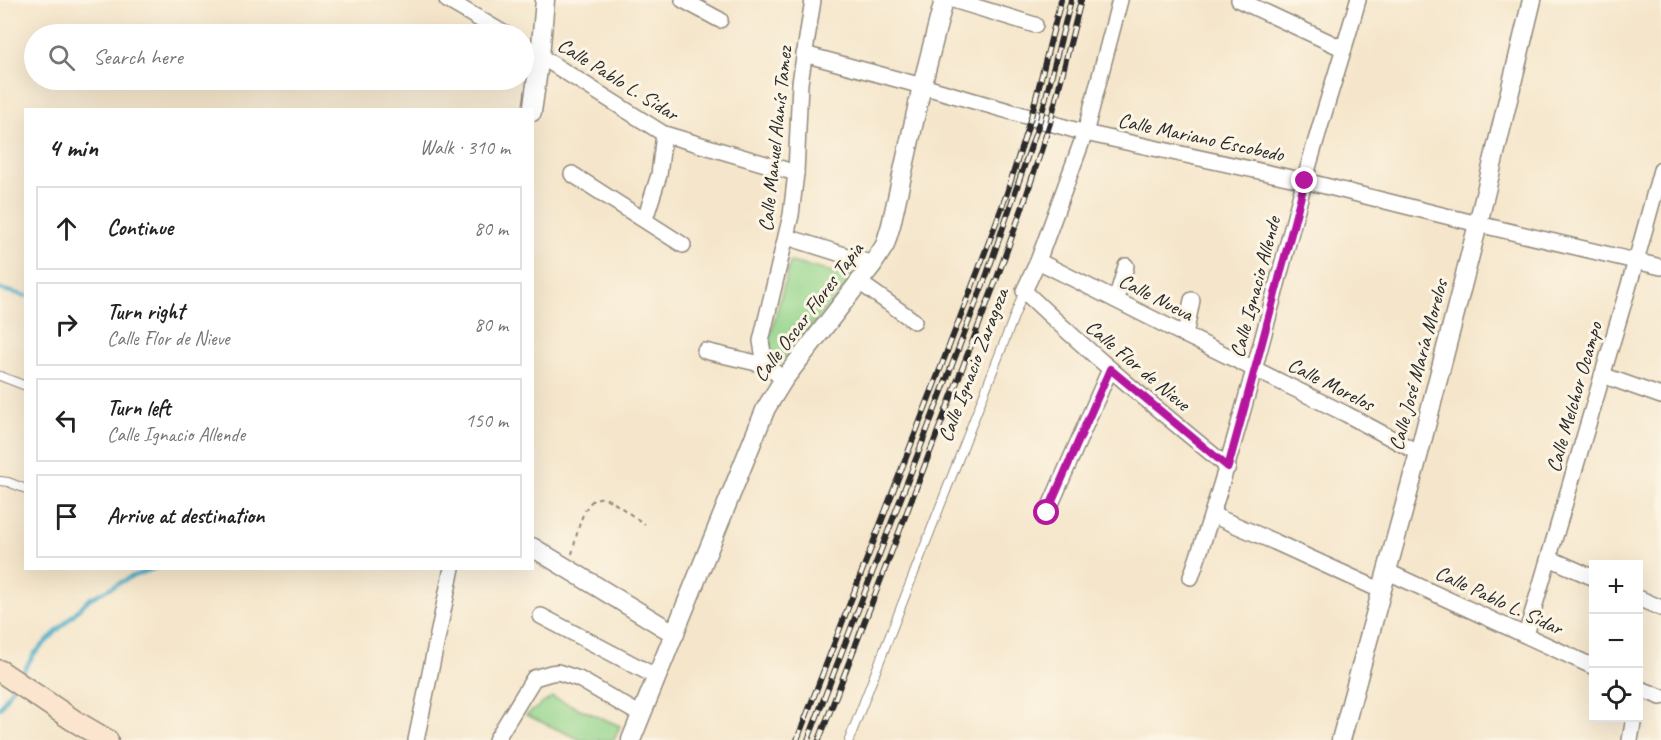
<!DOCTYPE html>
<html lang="en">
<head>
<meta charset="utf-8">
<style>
	:root { --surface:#fff; --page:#f2f2f2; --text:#222; --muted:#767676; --line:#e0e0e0 }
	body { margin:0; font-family:Caveat,sans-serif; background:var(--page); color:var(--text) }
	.controls { position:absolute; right:18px; bottom:18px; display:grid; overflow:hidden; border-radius:0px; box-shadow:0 6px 24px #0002 }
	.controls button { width:54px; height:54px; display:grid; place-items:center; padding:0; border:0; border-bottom:2px solid var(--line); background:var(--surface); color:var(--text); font:30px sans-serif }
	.stop { position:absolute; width:18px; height:18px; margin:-14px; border:4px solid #b5179e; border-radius:50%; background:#fff }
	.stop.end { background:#b5179e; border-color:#fff; box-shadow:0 2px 6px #0008 }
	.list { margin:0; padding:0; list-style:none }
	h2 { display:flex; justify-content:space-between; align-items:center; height:78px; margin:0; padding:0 24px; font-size:26px }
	h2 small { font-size:20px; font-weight:400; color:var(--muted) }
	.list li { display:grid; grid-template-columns:39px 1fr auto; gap:18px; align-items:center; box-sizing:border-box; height:84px; margin:0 12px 12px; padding:0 12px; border:2px solid var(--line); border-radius:0px }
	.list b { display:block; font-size:22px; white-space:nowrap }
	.list p { margin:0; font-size:20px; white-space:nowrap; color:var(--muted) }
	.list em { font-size:20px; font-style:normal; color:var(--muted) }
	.icon { flex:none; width:33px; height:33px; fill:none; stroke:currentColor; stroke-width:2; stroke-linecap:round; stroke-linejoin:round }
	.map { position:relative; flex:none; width:1661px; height:740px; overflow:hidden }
	.search { position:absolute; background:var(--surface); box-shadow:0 6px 24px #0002; left:24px; top:24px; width:510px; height:66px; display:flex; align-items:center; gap:15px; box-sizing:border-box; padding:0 21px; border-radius:33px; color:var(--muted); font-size:22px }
	.panel { position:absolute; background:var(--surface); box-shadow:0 6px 24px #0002; left:24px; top:108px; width:510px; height:462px; border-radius:0px }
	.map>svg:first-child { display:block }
	.green { fill:#94d58c; stroke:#60805c; stroke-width:1.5 }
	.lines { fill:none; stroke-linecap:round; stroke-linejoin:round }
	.stream { stroke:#4aadc9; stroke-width:4 }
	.service-casing { stroke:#90887b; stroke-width:10 }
	.minor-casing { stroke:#90887b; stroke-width:18 }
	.tertiary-casing { stroke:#90887b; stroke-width:21 }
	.secondary-casing { stroke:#90887b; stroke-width:24 }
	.path { stroke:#90887b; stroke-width:2; stroke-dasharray:4.5 4.5; stroke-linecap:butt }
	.service { stroke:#fff; stroke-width:8 }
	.minor { stroke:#fff; stroke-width:15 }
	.tertiary { stroke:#fff; stroke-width:18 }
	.secondary { stroke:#fbe5cf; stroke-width:21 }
	.rail-casing { stroke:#2b2b2b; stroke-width:6 }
	.rail { stroke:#fcf5e5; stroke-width:4; stroke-dasharray:11; stroke-linecap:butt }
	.route { stroke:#b5179e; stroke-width:8 }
	.labels { text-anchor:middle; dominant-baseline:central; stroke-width:6; stroke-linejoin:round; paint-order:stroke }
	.street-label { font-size:21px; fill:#2b2b2b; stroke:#fcf5e5 }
</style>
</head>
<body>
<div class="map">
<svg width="1661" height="740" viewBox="0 0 1661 740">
	<rect width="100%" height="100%" fill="#fcf5e5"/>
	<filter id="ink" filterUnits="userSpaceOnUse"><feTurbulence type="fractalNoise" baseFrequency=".0167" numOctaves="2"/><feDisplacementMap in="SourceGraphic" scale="12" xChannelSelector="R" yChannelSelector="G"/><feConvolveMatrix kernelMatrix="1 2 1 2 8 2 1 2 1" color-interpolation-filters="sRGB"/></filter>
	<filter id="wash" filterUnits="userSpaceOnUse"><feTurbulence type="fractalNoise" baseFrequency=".008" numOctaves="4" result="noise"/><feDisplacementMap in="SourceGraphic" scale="24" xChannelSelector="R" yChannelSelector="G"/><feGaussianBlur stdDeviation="1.35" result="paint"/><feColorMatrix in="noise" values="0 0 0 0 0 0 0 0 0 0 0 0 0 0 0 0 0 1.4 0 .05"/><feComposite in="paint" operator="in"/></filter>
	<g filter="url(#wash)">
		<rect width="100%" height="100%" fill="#f5e6cb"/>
		<g class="green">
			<polygon points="790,262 854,277 777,366 768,345"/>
			<polygon points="552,697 620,726 614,740 581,740 526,715"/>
		</g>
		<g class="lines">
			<g class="stream">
				<polyline points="0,289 26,296"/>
				<polyline points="20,677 34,654 89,599 131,577 156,568"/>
				<polyline points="0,708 12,688"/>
			</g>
		</g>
	</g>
	<g filter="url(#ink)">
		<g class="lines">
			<defs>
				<g id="service">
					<polyline points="0,376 26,386"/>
					<polyline points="0,481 8,482 26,489"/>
					<polyline points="849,740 1024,291"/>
				</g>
				<g id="minor">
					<polyline points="447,0 505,34"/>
					<polyline points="683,0 720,20"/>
					<polyline points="953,0 1035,25"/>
					<path d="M1120 0 1085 133 1038 261 1024 291C1089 353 1158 410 1228 467"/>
					<polyline points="1239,0 1344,49"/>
					<polyline points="524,46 664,134 796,173"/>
					<polyline points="804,54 922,86 1085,133 1305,181 1478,224 1661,267"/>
					<polyline points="572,174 683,245"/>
					<polyline points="645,219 659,175 664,134"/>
					<polyline points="787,237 873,264"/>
					<polyline points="1038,261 1185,335 1346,414 1419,453"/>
					<polyline points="859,282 914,321"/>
					<polyline points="1116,300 1126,266"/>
					<polyline points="1185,335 1192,300"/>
					<polyline points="705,351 765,365"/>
					<polyline points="1602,375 1661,396"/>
					<polyline points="784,379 765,365 761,341 791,215 796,173 800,83 813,0"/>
					<polyline points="1047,513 1110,369"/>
					<polyline points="1212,515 1275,542 1380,590"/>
					<polyline points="1549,558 1594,578"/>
					<polyline points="1386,571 1594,667"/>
					<path d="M1191 577C1236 448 1268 316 1304 183 1320 122 1341 61 1358 0"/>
					<polyline points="1638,598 1661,608"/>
					<polyline points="541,616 657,677"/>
					<polyline points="1526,635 1636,261 1661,170"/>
					<polyline points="1638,688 1661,697"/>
					<polyline points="416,740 452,568"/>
					<polyline points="496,740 534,678 551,673 558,672 579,679 641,715"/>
					<polyline points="1630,740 1634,718"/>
				</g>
				<g id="tertiary">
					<polyline points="532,112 540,56 545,0"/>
					<polyline points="532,547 675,634"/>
					<polyline points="631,740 766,408 784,379 873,264 885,245 891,225 922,86 944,0"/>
					<polyline points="1341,740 1419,453 1478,224 1532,0"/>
				</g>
				<polyline id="secondary" points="0,671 73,720 107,740"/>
			</defs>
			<use href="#service" class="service-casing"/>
			<use href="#minor" class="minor-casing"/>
			<use href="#tertiary" class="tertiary-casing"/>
			<use href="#secondary" class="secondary-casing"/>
			<path class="path" d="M572 554C577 537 583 487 609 500 622 507 633 517 645 524"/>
			<use href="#service" class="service"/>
			<use href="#minor" class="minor"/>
			<use href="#tertiary" class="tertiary"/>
			<use href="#secondary" class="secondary"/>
			<defs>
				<g id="rail">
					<polyline points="797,740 978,271 1006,196 1031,117 1061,0"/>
					<polyline points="808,740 987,274 1040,120 1071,0"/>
					<polyline points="819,740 997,278 1024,203 1050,123 1081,0"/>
				</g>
			</defs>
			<use href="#rail" class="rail-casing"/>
			<use href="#rail" class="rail"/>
		</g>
	</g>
	<g class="lines" filter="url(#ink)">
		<polyline class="route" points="1047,513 1110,369 1228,467 1255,369 1305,181"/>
	</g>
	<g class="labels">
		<g class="street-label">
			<text transform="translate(618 79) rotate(32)">Calle Pablo L. Sidar</text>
			<text transform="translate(1201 137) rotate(12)">Calle Mariano Escobedo</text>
			<text transform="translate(775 139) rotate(-84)">Calle Manuel Alanís Tamez</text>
			<text transform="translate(1255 287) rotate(-75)">Calle Ignacio Allende</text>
			<text transform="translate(1156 297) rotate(27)">Calle Nueva</text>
			<text transform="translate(808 312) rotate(-53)">Calle Oscar Flores Tapia</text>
			<text transform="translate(973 365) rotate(-69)">Calle Ignacio Zaragoza</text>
			<text transform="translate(1138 365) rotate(40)">Calle Flor de Nieve</text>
			<text transform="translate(1418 365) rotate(-75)">Calle José María Morelos</text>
			<text transform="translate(1331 384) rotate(27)">Calle Morelos</text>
			<text transform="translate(1574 397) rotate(-74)">Calle Melchor Ocampo</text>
			<text transform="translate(1499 600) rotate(25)">Calle Pablo L. Sidar</text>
		</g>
	</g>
</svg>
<div class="controls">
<button>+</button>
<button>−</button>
<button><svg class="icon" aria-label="locate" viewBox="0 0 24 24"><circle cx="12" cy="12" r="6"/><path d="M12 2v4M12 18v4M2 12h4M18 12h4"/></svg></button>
</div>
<div class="stop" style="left:1047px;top:513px"></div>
<div class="stop end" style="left:1305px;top:181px"></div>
<div class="search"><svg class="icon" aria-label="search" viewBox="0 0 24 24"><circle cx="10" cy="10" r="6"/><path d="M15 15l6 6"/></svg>Search here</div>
<section class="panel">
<h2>4 min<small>Walk · 310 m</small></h2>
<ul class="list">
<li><svg class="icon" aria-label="ahead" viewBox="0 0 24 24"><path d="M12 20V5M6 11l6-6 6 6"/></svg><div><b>Continue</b></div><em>80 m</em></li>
<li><svg class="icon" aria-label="right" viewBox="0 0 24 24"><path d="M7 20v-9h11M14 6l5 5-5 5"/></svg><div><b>Turn right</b><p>Calle Flor de Nieve</p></div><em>80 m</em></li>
<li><svg class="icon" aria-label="left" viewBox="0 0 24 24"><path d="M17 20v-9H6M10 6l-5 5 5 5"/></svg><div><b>Turn left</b><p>Calle Ignacio Allende</p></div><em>150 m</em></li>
<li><svg class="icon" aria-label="arrive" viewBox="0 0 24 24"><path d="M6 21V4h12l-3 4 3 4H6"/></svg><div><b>Arrive at destination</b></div></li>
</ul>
</section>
</div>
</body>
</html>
